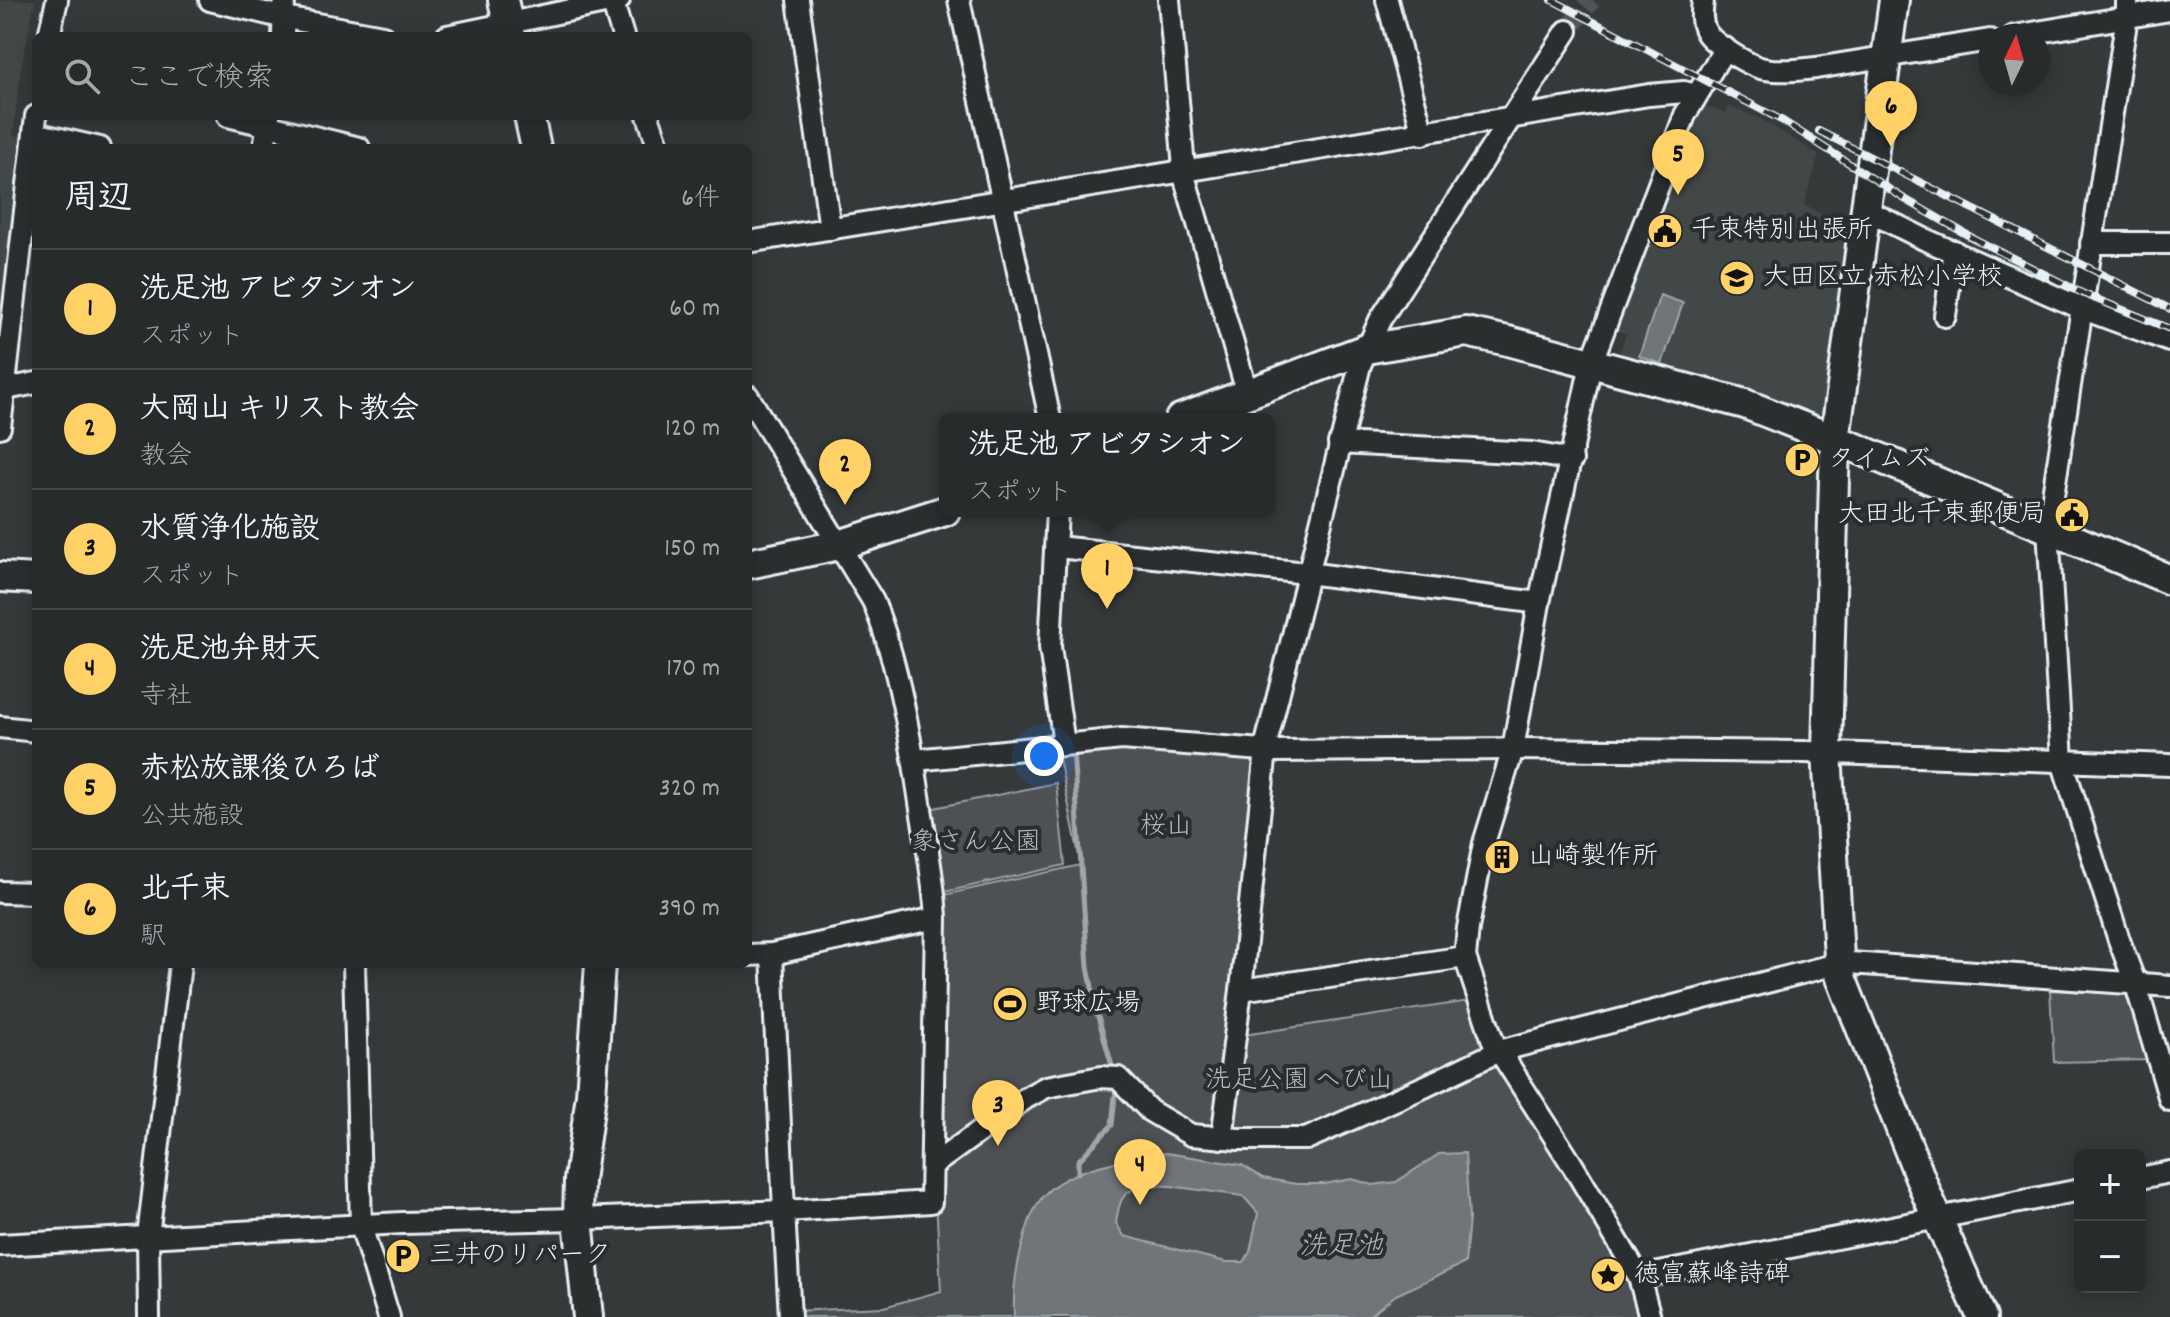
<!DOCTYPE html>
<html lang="ja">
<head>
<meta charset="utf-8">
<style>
	:root { --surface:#282b2c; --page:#343738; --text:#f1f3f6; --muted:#a5a7a9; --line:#444748; --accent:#ffd166 }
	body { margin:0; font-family:Dekko,"Klee One",sans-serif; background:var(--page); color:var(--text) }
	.controls { position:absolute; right:24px; bottom:24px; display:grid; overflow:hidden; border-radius:12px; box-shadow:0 4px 20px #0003 }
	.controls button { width:72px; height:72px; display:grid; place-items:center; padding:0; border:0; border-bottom:2px solid var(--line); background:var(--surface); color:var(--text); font:40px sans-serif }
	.compass { position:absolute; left:1978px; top:24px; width:72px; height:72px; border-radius:50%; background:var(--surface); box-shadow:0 4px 20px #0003; rotate:5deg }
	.you { position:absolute; left:1044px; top:756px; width:28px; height:28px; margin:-20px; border:6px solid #fff; border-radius:50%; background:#1a73e8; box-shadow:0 0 0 12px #1a73e833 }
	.badge { display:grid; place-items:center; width:52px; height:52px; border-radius:50%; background:var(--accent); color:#111; font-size:26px; font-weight:700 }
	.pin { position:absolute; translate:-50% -66px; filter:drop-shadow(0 2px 4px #0008) }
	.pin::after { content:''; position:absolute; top:42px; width:28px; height:24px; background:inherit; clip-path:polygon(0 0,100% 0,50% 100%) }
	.popup { position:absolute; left:939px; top:413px; width:336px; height:104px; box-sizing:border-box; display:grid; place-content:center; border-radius:12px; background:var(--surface); filter:drop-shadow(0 2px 6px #0005); font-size:26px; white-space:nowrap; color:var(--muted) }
	.popup b { font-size:30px; color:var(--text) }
	.popup::after { content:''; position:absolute; left:50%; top:100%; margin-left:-16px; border:16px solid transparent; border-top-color:var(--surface) }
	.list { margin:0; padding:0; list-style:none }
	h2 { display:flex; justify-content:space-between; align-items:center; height:104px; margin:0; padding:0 32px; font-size:34px }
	h2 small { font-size:26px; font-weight:400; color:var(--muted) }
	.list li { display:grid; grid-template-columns:52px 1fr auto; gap:24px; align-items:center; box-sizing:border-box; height:120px; padding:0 32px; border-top:2px solid var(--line) }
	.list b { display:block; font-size:30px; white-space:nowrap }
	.list p { margin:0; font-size:26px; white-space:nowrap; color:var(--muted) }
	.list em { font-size:26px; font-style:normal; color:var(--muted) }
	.icon { flex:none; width:44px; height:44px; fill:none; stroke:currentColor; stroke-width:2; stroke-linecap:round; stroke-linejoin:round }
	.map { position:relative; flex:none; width:2170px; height:1317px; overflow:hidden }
	.search { position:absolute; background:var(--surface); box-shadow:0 4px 20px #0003; left:32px; top:32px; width:720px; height:88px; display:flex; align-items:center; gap:20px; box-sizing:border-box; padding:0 28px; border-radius:12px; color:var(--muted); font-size:30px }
	.panel { position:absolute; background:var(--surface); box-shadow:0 4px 20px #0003; left:32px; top:144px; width:720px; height:824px; border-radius:12px }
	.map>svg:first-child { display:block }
	.built { fill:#424647 }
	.green { fill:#4d5152; stroke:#9aa1a5; stroke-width:2 }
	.water { fill:#707579; stroke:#a0a7ac; stroke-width:2; fill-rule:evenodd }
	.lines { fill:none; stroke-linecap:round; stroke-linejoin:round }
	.stream { stroke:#a0a7ac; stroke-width:5 }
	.street-tunnel { stroke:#505556; stroke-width:20; stroke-dasharray:20 10; stroke-linecap:butt }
	.street-casing { stroke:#e8f1f8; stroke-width:26 }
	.secondary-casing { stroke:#e8f1f8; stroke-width:34 }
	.street { stroke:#2a2d2e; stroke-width:20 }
	.secondary { stroke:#2a2d2e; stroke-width:28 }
	.rail-casing { stroke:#e8f1f8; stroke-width:8 }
	.rail { stroke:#2a2d2e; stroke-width:5; stroke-dasharray:15; stroke-linecap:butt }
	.labels { text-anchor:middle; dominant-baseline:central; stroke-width:8; stroke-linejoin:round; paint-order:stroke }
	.poi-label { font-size:26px; fill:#e8f1f8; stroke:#2a2d2e; text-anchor:start }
	.park-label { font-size:26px; fill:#b2b9be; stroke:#2a2d2e }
	.water-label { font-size:28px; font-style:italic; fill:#acb3b8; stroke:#2a2d2e }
</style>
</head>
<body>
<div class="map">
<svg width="2170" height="1317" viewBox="0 0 2170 1317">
	<rect width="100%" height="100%" fill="#35393a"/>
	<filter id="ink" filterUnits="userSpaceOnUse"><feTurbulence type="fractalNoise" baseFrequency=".0125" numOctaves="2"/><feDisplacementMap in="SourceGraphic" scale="16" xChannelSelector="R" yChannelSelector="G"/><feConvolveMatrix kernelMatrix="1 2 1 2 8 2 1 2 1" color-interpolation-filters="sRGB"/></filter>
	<g filter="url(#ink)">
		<g class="built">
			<polygon points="0,0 35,0 21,68 13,135 25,138 0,372"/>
			<polygon points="1705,106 1726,113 1729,106 1759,118 1819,155 1804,205 1850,228 1825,413 1815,419 1618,358 1626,334 1613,329 1691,123 1693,123"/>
		</g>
		<g class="green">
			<polygon points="1123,742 1259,757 1230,1037 1469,1001 1492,1062 1495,1063 1547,1127 1539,1132 1563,1166 1628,1280 1638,1317 792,1317 792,1311 884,1307 941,1291 936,1200 944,895 1081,865 1057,749"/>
			<polygon points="1056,783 1065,865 940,893 929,809"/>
			<polygon points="2050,990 2127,994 2150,1060 2054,1062"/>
		</g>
		<g class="water">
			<polygon points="1660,295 1683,303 1662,364 1639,356"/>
			<path d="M1166 1153 1242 1165 1263 1178 1296 1184H1324L1352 1179 1373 1185 1396 1182 1439 1154 1465 1153 1469 1218 1465 1263 1396 1295 1367 1317H1014C1013 1292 1015 1275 1021 1250 1026 1231 1031 1209 1045 1194 1070 1167 1131 1158 1166 1153ZM1142 1185 1170 1186 1243 1196 1258 1213 1250 1252 1244 1262H1226L1124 1236 1116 1223C1119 1201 1121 1193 1142 1185Z"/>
		</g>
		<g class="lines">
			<g class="stream">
				<polyline points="1073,751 1088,967 1097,1013 1114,1073"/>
				<polyline points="1078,1173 1078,1161 1112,1125 1116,1087"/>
			</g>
			<polyline class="street-tunnel" points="1567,31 1591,0"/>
			<defs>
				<g id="street">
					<polyline points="210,0 285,18 383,36"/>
					<polyline points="612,0 623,36"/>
					<polyline points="798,0 830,229"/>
					<polyline points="959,0 1050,419"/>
					<polyline points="1169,0 1185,179 1247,392"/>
					<polyline points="1387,0 1423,134"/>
					<path d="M1703 0C1702 10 1700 22 1706 32 1713 44 1751 67 1765 69 1782 72 1800 70 1816 68L1990 40"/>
					<polyline points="2127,0 2127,16 2048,528 2062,761 2119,940 2136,985 2170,1100"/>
					<polyline points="49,36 57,0"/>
					<polyline points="283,36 284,0"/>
					<polyline points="447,36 619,0"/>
					<polyline points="2014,36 2170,10"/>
					<polyline points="228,116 359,148"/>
					<polyline points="648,116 659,148"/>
					<polyline points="34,133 100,148"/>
					<polyline points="264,148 269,116"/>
					<polyline points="1864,209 1924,239 2081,308 2170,341"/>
					<polyline points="748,242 1649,95 1684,92 1696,95"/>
					<polyline points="2091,243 2170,243"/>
					<polyline points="1945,316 1954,251"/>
					<polyline points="6,389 36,383"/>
					<path d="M748 396 873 601C899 664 911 742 921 809 927 846 934 882 936 918L931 1202 784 1211 790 1317"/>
					<polyline points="0,427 36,116"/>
					<polyline points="1339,443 1532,453 1572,460"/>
					<polyline points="1057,511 1050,647 1064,744"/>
					<polyline points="1057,547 1307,573 1539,603"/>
					<polyline points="0,727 36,731"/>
					<polyline points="915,760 1122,739 1275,751 1513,749 1805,752 2170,765"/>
					<polyline points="0,892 36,893"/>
					<polyline points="748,955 772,954 936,918"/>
					<polyline points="354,964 361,1226 389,1317"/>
					<polyline points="1241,990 1465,957"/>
					<polyline points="1222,1138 1241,990 1267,740 1360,365 1380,320 1567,31"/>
					<polyline points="933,1165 1026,1098 1046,1087 1101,1077 1118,1078 1150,1111 1191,1135 1238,1139 1306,1139 1426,1086 1499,1051 1825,967 1850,963 2170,986"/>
					<polyline points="2140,1178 2170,1172"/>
					<polyline points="0,1245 402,1223 578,1219 784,1211 772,954"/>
					<polyline points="1639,1277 2080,1190"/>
					<polyline points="149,1317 148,1237 180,964"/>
					<polyline points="1650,1317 1639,1277 1573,1166 1493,1041 1465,957 1468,928 1484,843 1513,749 1539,603 1591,364 1685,115 1725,48"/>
				</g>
				<g id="secondary">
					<polyline points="503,0 511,36"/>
					<polyline points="1894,0 1835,439 1827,752 1840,975 1927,1195 1982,1317"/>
					<polyline points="529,116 536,148"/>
					<polyline points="1180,419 1366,349 1466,332 1508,341 1745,404 1849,445 2170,580"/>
					<polyline points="748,564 839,545 945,511"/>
					<polyline points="0,577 36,579"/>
					<polyline points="588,1317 578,1219 579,1180 591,1095 600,964"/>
				</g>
			</defs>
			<use href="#street" class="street-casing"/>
			<use href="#secondary" class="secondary-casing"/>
			<use href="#street" class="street"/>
			<use href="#secondary" class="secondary"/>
			<defs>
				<g id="rail">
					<polyline points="1552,0 1783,121 1903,198 1971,237 2084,294 2170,329"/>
					<polyline points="1819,131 2170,309"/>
				</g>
			</defs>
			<use href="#rail" class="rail-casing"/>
			<use href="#rail" class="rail"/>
		</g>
	</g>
	<defs>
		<symbol id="civic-disc" viewBox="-11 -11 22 22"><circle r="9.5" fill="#ffd166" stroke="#2a2d2e"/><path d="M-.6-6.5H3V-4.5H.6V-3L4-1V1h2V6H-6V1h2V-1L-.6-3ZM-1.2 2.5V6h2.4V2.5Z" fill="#111"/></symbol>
		<symbol id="school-disc" viewBox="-11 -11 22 22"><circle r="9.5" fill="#ffd166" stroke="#2a2d2e"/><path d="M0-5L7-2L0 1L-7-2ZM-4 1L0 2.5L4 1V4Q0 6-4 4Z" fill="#111"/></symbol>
		<symbol id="parking-disc" viewBox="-11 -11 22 22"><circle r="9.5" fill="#ffd166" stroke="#2a2d2e"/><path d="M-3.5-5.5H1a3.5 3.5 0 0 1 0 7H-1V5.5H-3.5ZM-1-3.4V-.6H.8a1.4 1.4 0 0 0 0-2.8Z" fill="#111"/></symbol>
		<symbol id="building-disc" viewBox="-11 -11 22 22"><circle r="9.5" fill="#ffd166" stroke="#2a2d2e"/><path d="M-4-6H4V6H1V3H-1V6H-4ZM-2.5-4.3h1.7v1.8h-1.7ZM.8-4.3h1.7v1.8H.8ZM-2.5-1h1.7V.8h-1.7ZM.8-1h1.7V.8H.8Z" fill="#111"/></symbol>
		<symbol id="stadium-disc" viewBox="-11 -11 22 22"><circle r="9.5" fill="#ffd166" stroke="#2a2d2e"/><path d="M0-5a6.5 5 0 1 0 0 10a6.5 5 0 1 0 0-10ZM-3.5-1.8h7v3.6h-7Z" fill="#111"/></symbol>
		<symbol id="sight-disc" viewBox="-11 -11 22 22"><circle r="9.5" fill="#ffd166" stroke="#2a2d2e"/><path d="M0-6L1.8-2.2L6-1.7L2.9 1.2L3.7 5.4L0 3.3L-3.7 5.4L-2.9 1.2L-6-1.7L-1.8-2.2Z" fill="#111"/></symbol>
	</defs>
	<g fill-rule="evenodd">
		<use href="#civic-disc" x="1645" y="211" width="40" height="40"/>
		<use href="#school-disc" x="1717" y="258" width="40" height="40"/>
		<use href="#parking-disc" x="1782" y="440" width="40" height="40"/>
		<use href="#civic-disc" x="2052" y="495" width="40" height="40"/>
		<use href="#building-disc" x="1482" y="837" width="40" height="40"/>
		<use href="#stadium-disc" x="990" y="984" width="40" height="40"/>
		<use href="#parking-disc" x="383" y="1236" width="40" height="40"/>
		<use href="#sight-disc" x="1588" y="1255" width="40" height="40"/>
	</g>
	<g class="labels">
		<g class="poi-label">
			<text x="1691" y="231">千束特別出張所</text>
			<text x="1763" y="278">大田区立 赤松小学校</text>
			<text x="1828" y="460">タイムズ</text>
			<text x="2046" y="515" text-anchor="end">大田北千束郵便局</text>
			<text x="1528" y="857">山崎製作所</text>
			<text x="1036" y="1004">野球広場</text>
			<text x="429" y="1256">三井のリパーク</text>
			<text x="1634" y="1275">徳富蘇峰詩碑</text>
		</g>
		<g class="park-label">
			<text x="1166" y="827">桜山</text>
			<text x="976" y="843">象さん公園</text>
			<text x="1299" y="1081">洗足公園 へび山</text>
		</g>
		<g class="water-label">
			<text x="1341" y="1249">洗足池</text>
		</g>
	</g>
</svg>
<div class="controls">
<button>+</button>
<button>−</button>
</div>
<svg class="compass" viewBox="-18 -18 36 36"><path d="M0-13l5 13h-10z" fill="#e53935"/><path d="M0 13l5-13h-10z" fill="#a5a7a9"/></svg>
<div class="you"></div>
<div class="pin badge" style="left:1107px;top:609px">1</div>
<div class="popup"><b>洗足池 アビタシオン</b>スポット</div>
<div class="pin badge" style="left:845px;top:505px">2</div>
<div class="pin badge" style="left:998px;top:1146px">3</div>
<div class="pin badge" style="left:1140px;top:1205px">4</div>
<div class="pin badge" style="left:1678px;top:195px">5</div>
<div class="pin badge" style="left:1891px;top:147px">6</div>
<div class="search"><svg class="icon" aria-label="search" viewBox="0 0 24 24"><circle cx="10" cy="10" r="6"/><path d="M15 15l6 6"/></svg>ここで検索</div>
<section class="panel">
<h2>周辺<small>6件</small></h2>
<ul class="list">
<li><span class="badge">1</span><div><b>洗足池 アビタシオン</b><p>スポット</p></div><em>60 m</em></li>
<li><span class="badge">2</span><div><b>大岡山 キリスト教会</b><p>教会</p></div><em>120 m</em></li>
<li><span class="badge">3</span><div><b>水質浄化施設</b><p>スポット</p></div><em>150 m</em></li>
<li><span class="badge">4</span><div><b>洗足池弁財天</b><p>寺社</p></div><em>170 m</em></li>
<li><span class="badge">5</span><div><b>赤松放課後ひろば</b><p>公共施設</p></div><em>320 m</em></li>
<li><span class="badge">6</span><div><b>北千束</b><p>駅</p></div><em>390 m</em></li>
</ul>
</section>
</div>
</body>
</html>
